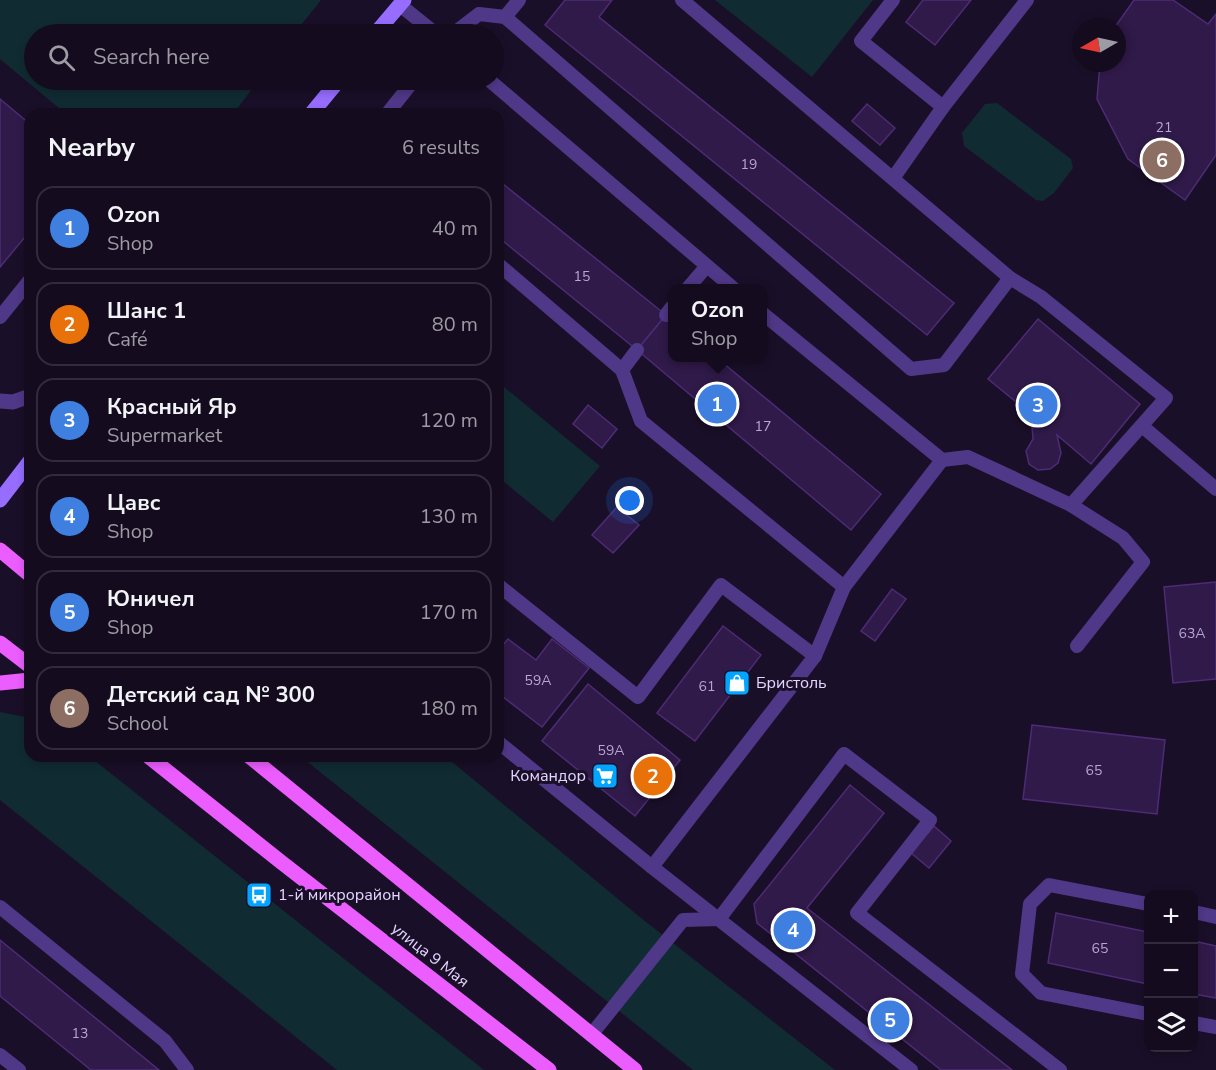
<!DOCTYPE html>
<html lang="en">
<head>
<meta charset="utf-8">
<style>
	:root { --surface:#140b1e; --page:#1d1427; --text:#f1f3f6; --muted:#9d9ba4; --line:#332b3c; --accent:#0b8043 }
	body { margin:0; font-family:"Nunito Sans",sans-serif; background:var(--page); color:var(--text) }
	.controls { position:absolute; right:18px; bottom:18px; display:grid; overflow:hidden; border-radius:12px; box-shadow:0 3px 9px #0003 }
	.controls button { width:54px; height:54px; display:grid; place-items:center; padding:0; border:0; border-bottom:2px solid var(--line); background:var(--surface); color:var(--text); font:30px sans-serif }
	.compass { position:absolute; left:1072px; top:18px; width:54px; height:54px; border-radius:50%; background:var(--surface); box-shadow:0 3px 9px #0003; rotate:261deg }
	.you { position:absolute; left:630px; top:501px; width:21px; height:21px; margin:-15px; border:4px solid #fff; border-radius:50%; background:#1a73e8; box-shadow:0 0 0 9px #1a73e833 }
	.badge { display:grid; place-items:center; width:39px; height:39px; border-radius:50%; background:var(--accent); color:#fff; font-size:20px; font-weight:700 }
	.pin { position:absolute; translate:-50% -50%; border:3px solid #fff; box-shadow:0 2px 6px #0006 }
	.popup { position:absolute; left:668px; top:284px; width:99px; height:78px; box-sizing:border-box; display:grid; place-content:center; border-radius:12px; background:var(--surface); filter:drop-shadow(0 2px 4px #0005); font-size:20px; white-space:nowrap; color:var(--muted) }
	.popup b { font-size:22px; color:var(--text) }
	.popup::after { content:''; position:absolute; left:50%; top:100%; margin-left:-12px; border:12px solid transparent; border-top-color:var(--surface) }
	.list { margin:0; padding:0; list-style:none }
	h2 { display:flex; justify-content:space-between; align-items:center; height:78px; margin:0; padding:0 24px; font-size:26px }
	h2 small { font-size:20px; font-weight:400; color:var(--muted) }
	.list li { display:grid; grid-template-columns:39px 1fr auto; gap:18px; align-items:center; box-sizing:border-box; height:84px; margin:0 12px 12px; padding:0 12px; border:2px solid var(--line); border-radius:18px }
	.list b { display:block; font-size:22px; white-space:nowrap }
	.list p { margin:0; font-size:20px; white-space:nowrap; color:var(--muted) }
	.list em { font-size:20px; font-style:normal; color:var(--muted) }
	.icon { flex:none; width:33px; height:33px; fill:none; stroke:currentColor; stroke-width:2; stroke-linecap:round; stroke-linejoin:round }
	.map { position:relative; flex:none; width:1216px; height:1070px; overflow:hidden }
	.search { position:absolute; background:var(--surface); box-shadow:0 3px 9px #0003; left:24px; top:24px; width:480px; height:66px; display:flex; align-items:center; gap:15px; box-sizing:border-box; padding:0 21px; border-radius:33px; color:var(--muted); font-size:22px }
	.panel { position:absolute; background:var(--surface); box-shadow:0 3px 9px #0003; left:24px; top:108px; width:480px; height:654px; border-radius:18px }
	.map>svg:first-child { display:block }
	.green { fill:#112b32 }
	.building { fill:#301a49; stroke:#4e2b76; stroke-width:1.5 }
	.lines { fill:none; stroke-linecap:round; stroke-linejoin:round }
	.lane { stroke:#503888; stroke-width:14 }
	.street { stroke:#503888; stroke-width:15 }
	.secondary { stroke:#966dff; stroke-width:15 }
	.primary { stroke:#ec5dff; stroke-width:15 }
	.labels { text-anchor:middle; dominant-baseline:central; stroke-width:6; stroke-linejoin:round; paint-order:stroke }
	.number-label { font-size:14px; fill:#b8a7d2 }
	.poi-label { font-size:16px; fill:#e5d6ff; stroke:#1a0f28; text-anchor:start }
	.street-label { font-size:16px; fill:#e5d6ff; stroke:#1a0f28 }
</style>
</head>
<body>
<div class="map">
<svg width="1216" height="1070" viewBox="0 0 1216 1070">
	<rect width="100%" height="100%" fill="#1a0f28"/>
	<g class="green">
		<polygon points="0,0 321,0 294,34 34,34 34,80 259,80 233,114 66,114 0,59"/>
		<polygon points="715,0 873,0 812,77"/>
		<polygon points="997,103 1071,159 1073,168 1054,193 1043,201 1036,200 964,146 962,133 985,104"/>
		<polygon points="498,382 600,466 553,522 498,477"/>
		<polygon points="0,712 30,718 30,756 89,756 484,1070 337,1070 0,800"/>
		<polygon points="300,756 445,756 641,918 835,1070 693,1070"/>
	</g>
	<g class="building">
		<polygon points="565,0 612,0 599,17 954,303 927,335 545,25"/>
		<polygon points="923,0 971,0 935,45 906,22"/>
		<polygon points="1134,0 1173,0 1208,24 1216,14 1216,155 1185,200 1128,159 1097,99 1100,63 1117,63 1117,27 1115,27"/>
		<polygon points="0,99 30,124 30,231 0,267"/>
		<polygon points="867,104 895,128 880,145 852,121"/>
		<polygon points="498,180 666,315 637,350 498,237"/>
		<polygon points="666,315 672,320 672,358 717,358 881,494 851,530 637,350"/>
		<polygon points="1038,319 1140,404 1091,464 1057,435 1061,453 1058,463 1050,469 1038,470 1029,464 1026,451 1033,439 1031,414 988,379"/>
		<polygon points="588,405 617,429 602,448 573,424"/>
		<polygon points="617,507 639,525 613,553 592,535"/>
		<polygon points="1216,582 1216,679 1173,683 1164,587"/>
		<polygon points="892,589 906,599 875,641 861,631"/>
		<polygon points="723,626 761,655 695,741 657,713"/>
		<polygon points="508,639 536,660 552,639 589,668 542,727 498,693 498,651"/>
		<polygon points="588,684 680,760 635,816 542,741"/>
		<polygon points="1032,725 1165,740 1157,814 1023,799"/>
		<polygon points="850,785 884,813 807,908 1012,1070 941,1070 757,923 754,904"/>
		<polygon points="934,826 951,841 929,868 911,853"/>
		<polygon points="1056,913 1148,932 1148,984 1048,963"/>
		<polygon points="0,940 159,1070 91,1070 0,996"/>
		<polygon points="1194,941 1216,946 1216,998 1194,994"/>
	</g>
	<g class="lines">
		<g class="lane">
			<polyline points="682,0 1010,278 1041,297 1166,398 1071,505 968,457 942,460 762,313"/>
			<polyline points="893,0 861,41 943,107"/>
			<polyline points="400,5 436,34"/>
			<polyline points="505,17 519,0"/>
			<polyline points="453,34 479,14 505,17 911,369 944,365 1010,278"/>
			<polyline points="489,80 733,288"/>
			<polyline points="387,114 414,80"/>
			<polyline points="894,177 943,107 1027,0"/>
			<polyline points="498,264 622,370 641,421 844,587"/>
			<polyline points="688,288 706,267"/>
			<polyline points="666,315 672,307"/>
			<polyline points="0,317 30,280"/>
			<polyline points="622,370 637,350"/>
			<polyline points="1142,426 1216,489"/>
			<polyline points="1071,505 1123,538 1143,562 1077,646"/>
			<polyline points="498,585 638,697 721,585 815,656"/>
			<polyline points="498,742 652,867 911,1070"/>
			<polyline points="652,867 815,656 844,587 942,460"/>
			<polyline points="1148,904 1049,885 1030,904 1022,974 1041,993 1148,1014"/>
			<polyline points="0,907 165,1041 187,1070"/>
			<polyline points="1194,912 1216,917"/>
			<polyline points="1194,1023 1216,1027"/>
			<polyline points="591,1035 683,920 719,919 844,754 930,820 857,913 1060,1070"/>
			<polyline points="0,1055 19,1070"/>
		</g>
		<polyline class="street" points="0,401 13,402 30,396"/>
		<g class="secondary">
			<polyline points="375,34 404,0"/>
			<polyline points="311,114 339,80"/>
			<polyline points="0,500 30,461"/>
		</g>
		<g class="primary">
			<polyline points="0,550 30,575"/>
			<polyline points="0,643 30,666"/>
			<polyline points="0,683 30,680"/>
			<polyline points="148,756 281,862 549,1070"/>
			<polyline points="249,756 635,1070"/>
		</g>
	</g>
	<defs>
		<symbol id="shop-square" viewBox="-11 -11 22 22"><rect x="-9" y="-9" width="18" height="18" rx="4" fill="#02a4ff" stroke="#1a0f28"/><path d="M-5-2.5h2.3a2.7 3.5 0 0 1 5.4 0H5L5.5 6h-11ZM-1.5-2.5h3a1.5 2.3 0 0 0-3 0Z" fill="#fff"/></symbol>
		<symbol id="supermarket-square" viewBox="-11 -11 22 22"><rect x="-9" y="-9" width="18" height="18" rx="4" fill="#02a4ff" stroke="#1a0f28"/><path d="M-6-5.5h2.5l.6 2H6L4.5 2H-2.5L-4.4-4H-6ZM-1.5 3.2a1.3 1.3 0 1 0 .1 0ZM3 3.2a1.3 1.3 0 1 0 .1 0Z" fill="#fff"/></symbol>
		<symbol id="bus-square" viewBox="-11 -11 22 22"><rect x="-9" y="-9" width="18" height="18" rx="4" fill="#02a4ff" stroke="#1a0f28"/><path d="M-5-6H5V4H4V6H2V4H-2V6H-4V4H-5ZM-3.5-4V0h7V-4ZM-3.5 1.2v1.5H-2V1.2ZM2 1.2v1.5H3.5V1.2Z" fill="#fff"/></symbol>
	</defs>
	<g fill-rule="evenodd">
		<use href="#shop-square" x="722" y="668" width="30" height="30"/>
		<use href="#supermarket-square" x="590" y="761" width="30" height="30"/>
		<use href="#bus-square" x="244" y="880" width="30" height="30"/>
	</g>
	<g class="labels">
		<g class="number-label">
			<text x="1164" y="127">21</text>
			<text x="749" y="164">19</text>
			<text x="582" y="276">15</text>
			<text x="763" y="426">17</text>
			<text x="1192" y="633">63А</text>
			<text x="538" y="680">59А</text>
			<text x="707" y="686">61</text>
			<text x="611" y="750">59А</text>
			<text x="1094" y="770">65</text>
			<text x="1100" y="948">65</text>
			<text x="80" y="1033">13</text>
		</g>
		<g class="poi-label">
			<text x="756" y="683">Бристоль</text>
			<text x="586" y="776" text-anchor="end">Командор</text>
			<text x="278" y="895">1-й микрорайон</text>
		</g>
		<g class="street-label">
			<text transform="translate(430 955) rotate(38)">улица 9 Мая</text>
		</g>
	</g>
</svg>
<div class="controls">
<button>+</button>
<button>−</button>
<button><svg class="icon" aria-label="layers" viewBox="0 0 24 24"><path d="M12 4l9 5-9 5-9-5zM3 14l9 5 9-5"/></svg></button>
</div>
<svg class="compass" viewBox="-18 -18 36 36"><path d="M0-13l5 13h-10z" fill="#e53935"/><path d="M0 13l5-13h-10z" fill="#9d9ba4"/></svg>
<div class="you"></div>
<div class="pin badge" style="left:717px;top:404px;background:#3f7fe0">1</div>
<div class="popup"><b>Ozon</b>Shop</div>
<div class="pin badge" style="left:653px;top:776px;background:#e8710a">2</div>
<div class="pin badge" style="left:1038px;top:405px;background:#3f7fe0">3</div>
<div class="pin badge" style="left:793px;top:930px;background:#3f7fe0">4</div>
<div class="pin badge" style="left:890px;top:1020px;background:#3f7fe0">5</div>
<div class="pin badge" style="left:1162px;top:160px;background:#8d6e63">6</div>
<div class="search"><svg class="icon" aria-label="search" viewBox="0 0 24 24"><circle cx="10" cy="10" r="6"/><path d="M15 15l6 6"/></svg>Search here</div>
<section class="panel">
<h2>Nearby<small>6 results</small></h2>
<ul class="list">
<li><span class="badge" style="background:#3f7fe0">1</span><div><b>Ozon</b><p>Shop</p></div><em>40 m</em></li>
<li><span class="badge" style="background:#e8710a">2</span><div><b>Шанс 1</b><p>Café</p></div><em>80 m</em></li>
<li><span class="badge" style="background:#3f7fe0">3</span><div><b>Красный Яр</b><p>Supermarket</p></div><em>120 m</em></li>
<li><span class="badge" style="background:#3f7fe0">4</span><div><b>Цавс</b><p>Shop</p></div><em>130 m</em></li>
<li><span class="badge" style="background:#3f7fe0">5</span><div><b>Юничел</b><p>Shop</p></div><em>170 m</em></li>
<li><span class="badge" style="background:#8d6e63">6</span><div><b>Детский сад № 300</b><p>School</p></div><em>180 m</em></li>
</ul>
</section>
</div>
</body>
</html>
